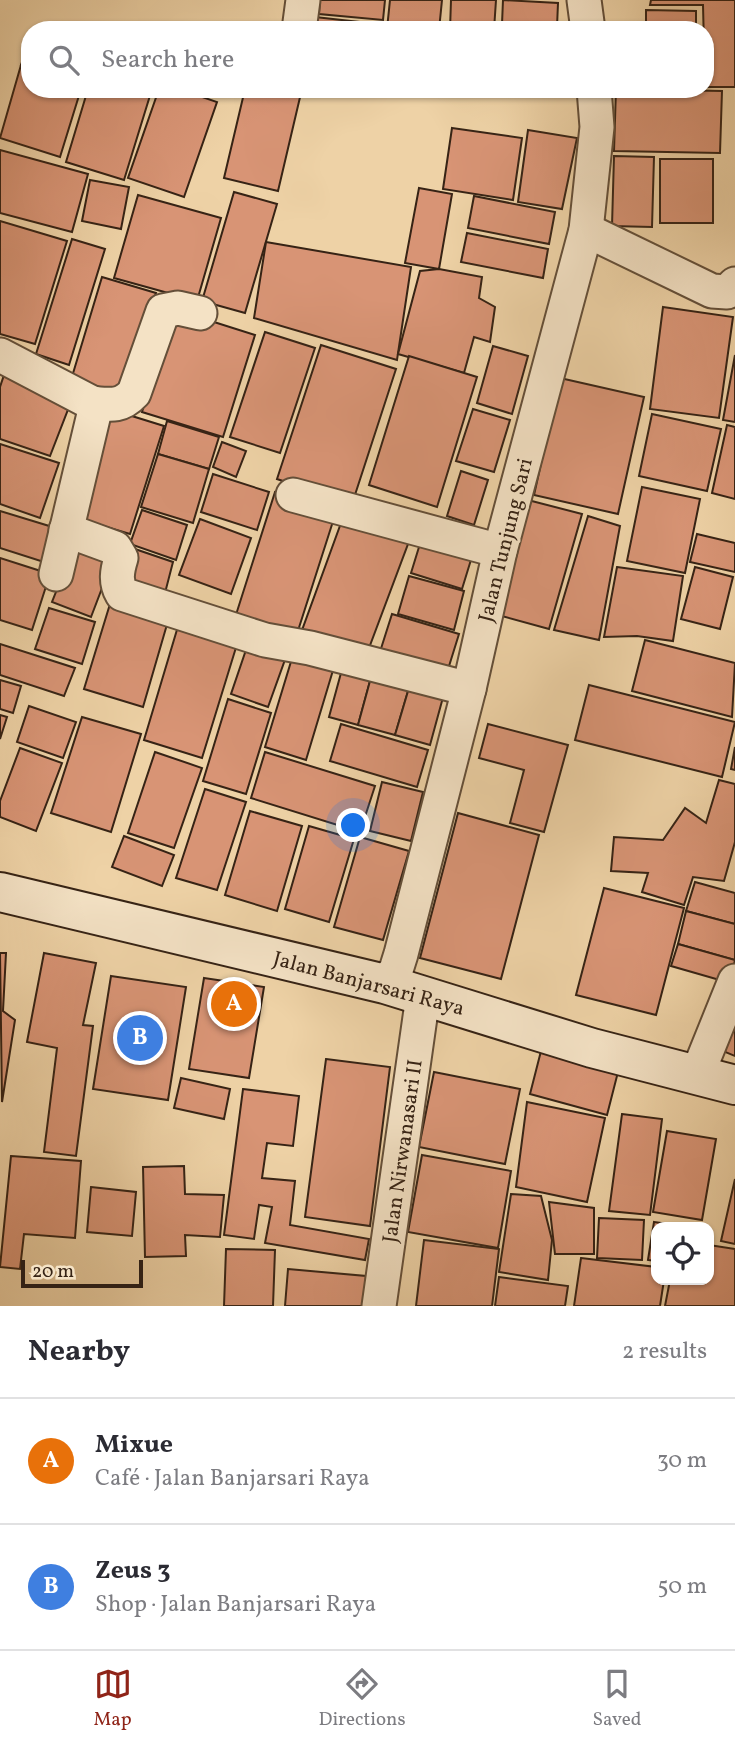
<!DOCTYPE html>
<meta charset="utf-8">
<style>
:root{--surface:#fff;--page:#f7f7f7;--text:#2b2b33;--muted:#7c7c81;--line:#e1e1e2;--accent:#8f2418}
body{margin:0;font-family:Vollkorn,serif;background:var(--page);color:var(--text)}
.controls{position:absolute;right:21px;bottom:21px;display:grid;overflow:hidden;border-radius:14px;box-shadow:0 2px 5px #0004}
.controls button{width:63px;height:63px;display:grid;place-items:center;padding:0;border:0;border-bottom:2px solid var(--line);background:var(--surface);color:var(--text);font:35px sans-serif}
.scale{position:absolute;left:21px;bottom:18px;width:122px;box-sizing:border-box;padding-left:7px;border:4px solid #362315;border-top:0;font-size:19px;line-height:24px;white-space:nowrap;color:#362315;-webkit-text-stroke:5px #f4e2c5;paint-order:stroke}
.you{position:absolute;left:354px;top:826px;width:24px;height:24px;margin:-18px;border:5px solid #fff;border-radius:50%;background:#1a73e8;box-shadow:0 0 0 10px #1a73e833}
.badge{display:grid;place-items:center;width:46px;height:46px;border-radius:50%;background:var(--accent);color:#fff;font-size:23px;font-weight:700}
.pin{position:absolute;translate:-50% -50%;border:4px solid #fff;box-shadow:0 2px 7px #0006}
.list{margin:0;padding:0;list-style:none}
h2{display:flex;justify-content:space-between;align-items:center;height:91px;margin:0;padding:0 28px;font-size:30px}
h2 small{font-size:23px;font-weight:400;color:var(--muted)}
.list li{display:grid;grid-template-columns:46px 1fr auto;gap:21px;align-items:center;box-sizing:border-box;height:126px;padding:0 28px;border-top:2px solid var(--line)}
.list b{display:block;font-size:26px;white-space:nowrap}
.list p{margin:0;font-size:23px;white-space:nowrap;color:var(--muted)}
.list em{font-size:23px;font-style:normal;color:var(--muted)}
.icon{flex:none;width:38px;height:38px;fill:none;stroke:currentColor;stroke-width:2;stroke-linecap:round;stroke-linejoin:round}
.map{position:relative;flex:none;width:735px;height:1306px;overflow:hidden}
.search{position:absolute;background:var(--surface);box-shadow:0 2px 5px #0004;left:21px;right:21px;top:21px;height:77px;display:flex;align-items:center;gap:18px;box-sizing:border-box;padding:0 24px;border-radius:28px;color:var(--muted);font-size:26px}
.sheet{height:343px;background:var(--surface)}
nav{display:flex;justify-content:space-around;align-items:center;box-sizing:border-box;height:98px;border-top:2px solid var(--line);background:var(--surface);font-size:19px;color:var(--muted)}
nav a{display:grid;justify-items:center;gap:4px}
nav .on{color:var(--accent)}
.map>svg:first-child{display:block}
</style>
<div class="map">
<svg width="735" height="1306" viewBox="0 0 735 1306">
<rect width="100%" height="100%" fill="#eed2a6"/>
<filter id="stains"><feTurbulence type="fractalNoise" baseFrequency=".00286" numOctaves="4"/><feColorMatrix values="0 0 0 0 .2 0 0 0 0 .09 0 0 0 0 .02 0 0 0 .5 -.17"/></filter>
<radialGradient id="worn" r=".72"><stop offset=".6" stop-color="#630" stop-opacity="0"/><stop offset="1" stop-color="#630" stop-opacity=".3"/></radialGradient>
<g fill="#d89475" stroke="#362315" stroke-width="2">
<path d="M320 0H385L383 20 319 14Z"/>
<path d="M390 0H442L439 30 387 29Z"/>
<path d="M451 0H496L494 30H450Z"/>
<path d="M503 0 558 3 557 27 502 24Z"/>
<path d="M651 0H735V87H705L703 5H650Z"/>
<path d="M646 10 696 11V30H646Z"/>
<path d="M315 17 386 25V30H314Z"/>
<path d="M30 38V68L21 65Z"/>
<path d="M21 65 30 68V89H81L60 157 0 138Z"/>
<path d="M88 89H152L124 180 66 162Z"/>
<path d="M159 89H179L217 102 184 197 128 178Z"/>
<path d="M245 89H283L301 93 278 191 224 178Z"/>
<path d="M616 89 722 91 720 153 614 151Z"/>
<path d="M452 128 522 138 513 200 443 189Z"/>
<path d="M528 130 577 138 562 209 518 202Z"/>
<path d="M0 150 88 174 72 232 0 213Z"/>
<path d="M614 156 654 157 652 227 612 226Z"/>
<rect x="660" y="159" width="53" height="64"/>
<path d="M90 180 129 187 121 229 82 221Z"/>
<path d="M419 188 452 194 439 269 405 263Z"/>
<path d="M234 192 277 204 245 313 202 301Z"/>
<path d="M138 195 221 218 197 301 114 278Z"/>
<path d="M474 196 555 212 549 244 468 228Z"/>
<path d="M0 221 67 241 35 344 0 334Z"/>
<path d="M467 233 548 249 543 278 461 262Z"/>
<path d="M72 239 105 249 69 365 36 354Z"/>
<path d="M266 242 411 267 397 360 254 318Z"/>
<path d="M439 269 482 277 479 298 495 307 490 342 474 337 464 373 398 354 420 271Z"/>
<path d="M102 277 156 293 125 396 71 380Z"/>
<path d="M663 307 733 317 719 418 650 409Z"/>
<path d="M173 309 255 335 223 437 142 412Z"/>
<path d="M265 332 315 348 280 453 230 437Z"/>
<path d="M321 345 396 369 352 504 277 479Z"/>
<path d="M493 346 528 356 512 414 477 403Z"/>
<path d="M735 355V422L723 420Z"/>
<path d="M409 356 477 377 437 507 369 485Z"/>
<path d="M6 369 74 394 50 456 0 439V387Z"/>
<path d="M560 378 644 397 618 514 534 495Z"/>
<path d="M106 408 164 426 130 534 73 517Z"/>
<path d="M473 409 510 420 494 472 456 461Z"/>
<path d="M652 414 721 429 707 491 639 476Z"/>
<path d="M167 421 219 437 209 469 158 454Z"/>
<path d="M727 425 735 427V499L712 493Z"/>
<path d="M222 442 246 451 236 477 213 467Z"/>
<path d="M0 444 59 463 40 518 0 504Z"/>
<path d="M158 454 209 469 193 523 141 507Z"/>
<path d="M461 471 488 480 474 525 447 516Z"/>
<path d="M213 474 269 492 257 530 201 512Z"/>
<path d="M642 487 700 499 685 573 627 561Z"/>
<path d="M275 492 336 512 295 640 234 621Z"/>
<path d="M524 499 582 514 549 629 491 613Z"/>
<path d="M142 510 187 525 176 560 130 544Z"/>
<path d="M0 511 59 529 47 563 0 548Z"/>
<path d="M345 512 411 536 366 656 301 633Z"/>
<path d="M588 516 620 526 599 640 554 630Z"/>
<path d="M200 519 251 538 231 594 179 575Z"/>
<path d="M423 534 474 550 462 589 411 573Z"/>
<path d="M697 534 735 543V572L690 562Z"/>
<path d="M77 539 115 554 91 617 52 602Z"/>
<path d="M132 548 173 562 165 593 124 579Z"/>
<path d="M0 558 50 574 32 630 0 620Z"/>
<path d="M617 567 683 576 673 641 637 636 604 637Z"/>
<path d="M695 567 733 577 720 629 681 619Z"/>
<path d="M409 576 464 591 454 630 398 614Z"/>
<path d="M110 604 168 621 143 707 84 689Z"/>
<path d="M49 608 95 622 82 664 35 649Z"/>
<path d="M392 614 459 634 445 679 378 658Z"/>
<path d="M179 623 238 641 202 758 144 740Z"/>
<path d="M645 640 735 663 732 717 632 691Z"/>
<path d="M249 641 287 654 268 707 231 694Z"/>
<path d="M0 644 75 668 64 696 0 675Z"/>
<path d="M293 655 334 667 306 760 265 747Z"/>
<path d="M344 662 373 670 358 725 329 717Z"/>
<path d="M373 670 411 681 395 735 358 725Z"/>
<path d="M0 680 21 686 13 713 0 709Z"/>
<path d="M411 681 445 690 430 745 395 735Z"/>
<path d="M589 685 735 722 722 777 575 740Z"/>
<path d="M228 699 271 713 246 794 203 781Z"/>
<path d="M29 706 76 722 63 758 17 742Z"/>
<path d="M0 715 7 717 0 739Z"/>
<path d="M82 717 141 734 111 832 51 813Z"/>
<path d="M341 724 428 750 417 787 330 761Z"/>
<path d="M488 724 568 745 544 832 510 823 524 770 479 758Z"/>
<path d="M735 747V770L731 769Z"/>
<path d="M20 748 62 763 36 831 0 817V801Z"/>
<path d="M155 752 202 768 174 848 128 833Z"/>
<path d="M265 752 375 786 360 832 251 798Z"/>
<path d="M719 780 735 784V842L724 881 693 877 684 905 642 892 648 873 611 871 614 837 663 840 685 808 706 823Z"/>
<path d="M382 782 423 792 411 841 370 831Z"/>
<path d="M205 789 246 802 217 890 176 878Z"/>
<path d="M250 811 302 826 277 911 225 895Z"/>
<path d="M458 813 539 835 501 979 420 958Z"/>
<path d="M309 826 354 839 329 922 285 909Z"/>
<path d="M124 836 174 855 162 886 112 867Z"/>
<path d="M360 837 409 851 383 940 334 927Z"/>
<path d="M695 882 735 893V924L686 911Z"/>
<path d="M604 888 684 908 656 1015 576 995Z"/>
<path d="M686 911 735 924V960L678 944Z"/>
<path d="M678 944 735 960 730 983 671 966Z"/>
<path d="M0 953H6L3 1011 15 1020 2 1102Z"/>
<path d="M44 953 96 963 83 1025 93 1026 76 1156 44 1152 57 1048 27 1042Z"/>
<path d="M111 976 186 987 168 1100 93 1089Z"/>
<path d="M204 978 264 987 249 1078 189 1069Z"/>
<path d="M735 1007V1056L718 1049Z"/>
<path d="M541 1051 618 1072 607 1115 530 1094Z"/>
<path d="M326 1059 390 1067 370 1226 305 1217Z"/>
<path d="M434 1072 520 1089 505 1164 419 1147Z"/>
<path d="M181 1078 230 1089 224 1119 174 1108Z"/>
<path d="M243 1089 299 1096 293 1146 267 1143 262 1178 295 1181 290 1225 369 1239 365 1260 265 1243 272 1207 259 1205 254 1239 224 1235Z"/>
<path d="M527 1102 605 1118 587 1202 516 1187Z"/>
<path d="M622 1114 662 1119 650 1215 609 1211Z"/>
<path d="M667 1131 716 1139 702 1220 653 1212Z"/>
<path d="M422 1155 511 1171 498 1248 408 1232Z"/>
<path d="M11 1156 81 1161 75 1238 24 1234 20 1269 0 1267Z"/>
<path d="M184 1166 185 1194 224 1195 220 1237 185 1235 186 1256 145 1257 143 1167Z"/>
<path d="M735 1179V1244L721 1241Z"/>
<path d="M91 1187 136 1192 132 1236 87 1232Z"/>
<path d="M511 1194 541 1196 552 1240 548 1280 499 1272Z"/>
<path d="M549 1202 594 1208V1254H555Z"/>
<path d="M599 1218 644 1220 642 1260 597 1258Z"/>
<path d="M654 1222 690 1227H656V1261L648 1260Z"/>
<path d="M424 1240 499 1249 492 1306H416Z"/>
<path d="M709 1245 735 1249V1306H665L670 1280H709Z"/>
<path d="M226 1249 275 1250 273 1306H224Z"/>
<path d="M581 1258 656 1267V1280H664L660 1306H574Z"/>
<path d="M288 1269 366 1276 364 1306H285Z"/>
<path d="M499 1277 568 1286 565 1306H495Z"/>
</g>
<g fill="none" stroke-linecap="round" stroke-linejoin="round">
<defs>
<g id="street">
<path d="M584 0 588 30"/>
<path d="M299 30 303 0"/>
<path d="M586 230 712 291 727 292 735 284"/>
<path d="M0 355 92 403 94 414 56 574"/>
<path d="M92 403C111 405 121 407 134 393L163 311 178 308 200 313"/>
<path d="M293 495 500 551"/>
<path d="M66 530 115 548 121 558C117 571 115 582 122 594L265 640 310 648 469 689"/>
<path d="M385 984 396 970 401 954 469 689 500 551 586 230 597 127 594 89"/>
<path d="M697 1075 735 981"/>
<path d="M379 1306 423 996"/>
</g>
<path id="secondary" d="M0 892 385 984 592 1048 735 1085"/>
</defs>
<use href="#street" stroke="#644f39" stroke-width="37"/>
<use href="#secondary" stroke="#362315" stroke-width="42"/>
<use href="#street" stroke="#f4e2c5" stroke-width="33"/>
<use href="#secondary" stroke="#f4e2c5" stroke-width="38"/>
</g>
<g text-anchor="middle" stroke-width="6" stroke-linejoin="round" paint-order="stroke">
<g font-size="21" fill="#362315" stroke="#f4e2c5">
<text transform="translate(505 540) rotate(-76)" y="7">Jalan Tunjung Sari</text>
<text transform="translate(369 983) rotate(15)" y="7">Jalan Banjarsari Raya</text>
<text transform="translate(402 1151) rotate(-82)" y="7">Jalan Nirwanasari II</text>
</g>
</g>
<rect width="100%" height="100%" filter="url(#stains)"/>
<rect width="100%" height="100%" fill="url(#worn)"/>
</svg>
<div class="controls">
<button><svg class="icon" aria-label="locate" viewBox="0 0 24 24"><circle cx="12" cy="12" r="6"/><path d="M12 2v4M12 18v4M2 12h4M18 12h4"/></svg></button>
</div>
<div class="scale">20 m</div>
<div class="you"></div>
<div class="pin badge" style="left:234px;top:1004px;background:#e8710a">A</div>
<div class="pin badge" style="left:140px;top:1038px;background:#3f7fe0">B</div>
<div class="search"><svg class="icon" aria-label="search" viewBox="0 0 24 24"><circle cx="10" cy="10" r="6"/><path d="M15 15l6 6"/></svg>Search here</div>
</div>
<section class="sheet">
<h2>Nearby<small>2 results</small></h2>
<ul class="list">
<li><span class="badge" style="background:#e8710a">A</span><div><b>Mixue</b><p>Café · Jalan Banjarsari Raya</p></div><em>30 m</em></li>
<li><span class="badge" style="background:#3f7fe0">B</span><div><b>Zeus 3</b><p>Shop · Jalan Banjarsari Raya</p></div><em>50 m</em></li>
</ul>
</section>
<nav>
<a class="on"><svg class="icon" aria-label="map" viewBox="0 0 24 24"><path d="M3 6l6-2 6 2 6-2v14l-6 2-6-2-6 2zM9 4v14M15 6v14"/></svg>Map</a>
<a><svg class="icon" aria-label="directions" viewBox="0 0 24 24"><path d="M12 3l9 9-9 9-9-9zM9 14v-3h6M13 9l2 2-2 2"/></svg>Directions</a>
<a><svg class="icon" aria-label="saved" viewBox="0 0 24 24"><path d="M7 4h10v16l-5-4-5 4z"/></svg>Saved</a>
</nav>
